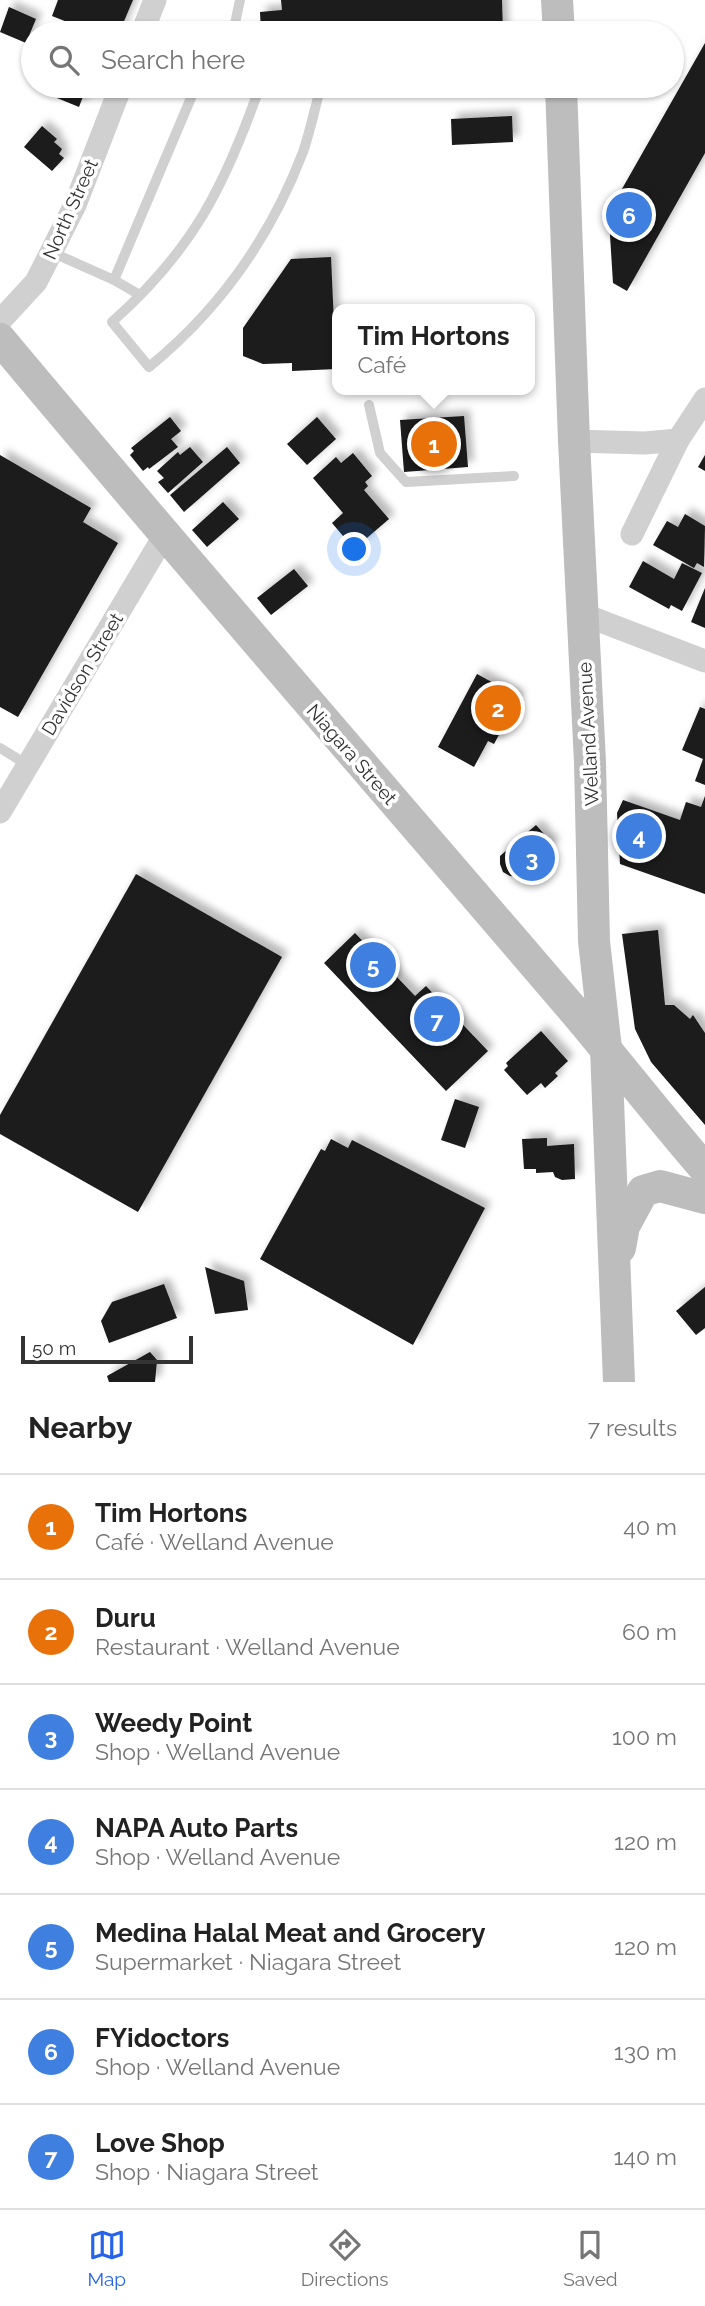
<!DOCTYPE html>
<meta charset="utf-8">
<style>
:root{--surface:#fff;--page:#f2f2f2;--text:#222;--muted:#767676;--line:#e0e0e0;--accent:#2563eb}
body{margin:0;font-family:Raleway,sans-serif;background:var(--page);color:var(--text)}
.scale{position:absolute;left:21px;bottom:18px;width:172px;box-sizing:border-box;padding-left:7px;border:4px solid #333;border-top:0;font-size:19px;line-height:24px;white-space:nowrap;color:#333;-webkit-text-stroke:5px #fff;paint-order:stroke}
.you{position:absolute;left:355px;top:550px;width:24px;height:24px;margin:-18px;border:5px solid #fff;border-radius:50%;background:#1a73e8;box-shadow:0 0 0 10px #1a73e833}
.badge{display:grid;place-items:center;width:46px;height:46px;border-radius:50%;background:var(--accent);color:#fff;font-size:23px;font-weight:700}
.pin{position:absolute;translate:-50% -50%;border:4px solid #fff;box-shadow:0 2px 7px #0006}
.popup{position:absolute;left:332px;top:304px;width:203px;height:91px;box-sizing:border-box;display:grid;place-content:center;border-radius:14px;background:var(--surface);filter:drop-shadow(0 2px 5px #0005);font-size:23px;white-space:nowrap;color:var(--muted)}
.popup b{font-size:26px;color:var(--text)}
.popup::after{content:'';position:absolute;left:50%;top:100%;margin-left:-14px;border:14px solid transparent;border-top-color:var(--surface)}
.list{margin:0;padding:0;list-style:none}
h2{display:flex;justify-content:space-between;align-items:center;height:91px;margin:0;padding:0 28px;font-size:30px}
h2 small{font-size:23px;font-weight:400;color:var(--muted)}
.list li{display:grid;grid-template-columns:46px 1fr auto;gap:21px;align-items:center;box-sizing:border-box;height:105px;padding:0 28px;border-top:2px solid var(--line)}
.list b{display:block;font-size:26px;white-space:nowrap}
.list p{margin:0;font-size:23px;white-space:nowrap;color:var(--muted)}
.list em{font-size:23px;font-style:normal;color:var(--muted)}
.icon{flex:none;width:38px;height:38px;fill:none;stroke:currentColor;stroke-width:2;stroke-linecap:round;stroke-linejoin:round}
.map{position:relative;flex:none;width:705px;height:1382px;overflow:hidden}
.search{position:absolute;background:var(--surface);box-shadow:0 2px 5px #0004;left:21px;right:21px;top:21px;height:77px;display:flex;align-items:center;gap:18px;box-sizing:border-box;padding:0 24px;border-radius:38px;color:var(--muted);font-size:26px}
.sheet{height:826px;background:var(--surface)}
nav{display:flex;justify-content:space-around;align-items:center;box-sizing:border-box;height:98px;border-top:2px solid var(--line);background:var(--surface);font-size:19px;color:var(--muted)}
nav a{display:grid;justify-items:center;gap:4px}
nav .on{color:var(--accent)}
.map>svg:first-child{display:block}
</style>
<div class="map">
<svg width="705" height="1382" viewBox="0 0 705 1382">
<defs>
<filter id="shadow"><feDropShadow dx="6" dy="-6" stdDeviation="3.5" flood-color="#0004"/></filter>
</defs>
<rect width="100%" height="100%" fill="#fff"/>
<g fill="#1a1a1a" filter="url(#shadow)">
<path d="M58 0H133L119 33H95L52 16Z"/>
<path d="M281 0H502L503 33H261L260 12 282 10Z"/>
<path d="M9 7 36 19 26 43 0 32Z"/>
<path d="M705 43V153L627 291 613 283 609 219 606 217Z"/>
<path d="M62 86H87L79 107 57 98Z"/>
<path d="M512 116 513 142 452 145 451 119Z"/>
<path d="M42 126 57 139 54 142 62 149 59 154 64 158 52 171 24 147Z"/>
<path d="M331 257 336 369 292 371V363L263 364 243 356V328L291 259Z"/>
<path d="M464 416 468 467 404 472 400 420Z"/>
<path d="M170 417 181 431 171 439 178 447 149 469 148 467 143 471 130 455 134 451 131 448Z"/>
<path d="M317 417 336 439 307 465 287 444Z"/>
<path d="M190 447 203 462 168 493 158 482 164 478 157 471 178 452 180 455Z"/>
<path d="M227 447 240 463 184 512 170 495Z"/>
<path d="M353 453 372 476 365 482 368 486 364 490 389 519 354 549 332 523 343 513 313 478 336 457 341 463Z"/>
<path d="M0 455 91 508 83 522 118 543 18 717 0 707Z"/>
<path d="M705 455V471L698 467Z"/>
<path d="M223 502 239 519 207 547 192 530Z"/>
<path d="M685 514 705 526 704 567 697 563 694 568 653 545 667 521 678 527Z"/>
<path d="M643 561 674 579 682 563 702 573 682 611 671 605 669 609 629 587Z"/>
<path d="M294 569 308 586 271 615 257 598Z"/>
<path d="M705 588V628L691 622Z"/>
<path d="M477 674 519 697 494 744 488 741 474 767 438 747Z"/>
<path d="M700 707 705 709V785L695 781 703 759 682 750Z"/>
<path d="M705 796V894L620 864 617 813 623 800 680 820 686 802 701 807Z"/>
<path d="M536 825 554 845 518 877 510 876 503 872 500 864V856Z"/>
<path d="M136 874 282 957 138 1212 0 1134V1115Z"/>
<path d="M658 930 665 1005H674L690 1019 693 1015 705 1033V1125L651 1062 635 1029 622 934Z"/>
<path d="M355 933 415 996 426 986 488 1051 446 1091 324 963Z"/>
<path d="M541 1031 568 1061 555 1073 558 1076 545 1088 541 1083 527 1095 504 1070 508 1066 506 1063Z"/>
<path d="M455 1099 479 1107 465 1148 441 1140Z"/>
<path d="M547 1138V1146L574 1144 575 1179 562 1180 555 1177 553 1172 536 1173V1169H524L522 1139Z"/>
<path d="M331 1139 348 1148 352 1140 485 1208 413 1345 260 1259 321 1149 325 1151Z"/>
<path d="M205 1267 244 1281 248 1310 215 1314Z"/>
<path d="M164 1284 177 1318 109 1343 101 1321 112 1302Z"/>
<path d="M705 1287V1328L696 1335 676 1311Z"/>
<path d="M150 1352 157 1360 155 1382H109L107 1376Z"/>
</g>
<g fill="none" stroke-linecap="round" stroke-linejoin="round">
<g stroke="#d0d0d0" stroke-width="10">
<path d="M233 33 240 0"/>
<path d="M260 86C225 186 193 250 112 322L149 367C219 310 271 236 303 152 310 132 314 111 320 90"/>
<path d="M289 86 320 90 418 86"/>
<path d="M51 252 114 280 196 86"/>
<path d="M114 280 140 295"/>
<path d="M369 405 380 453 406 482 514 476"/>
<path d="M0 748 28 765"/>
</g>
<g stroke="#d0d0d0" stroke-width="23">
<path d="M142 33 155 0"/>
<path d="M0 321 36 282 75 205 121 86"/>
<path d="M574 441 645 443 678 440"/>
<path d="M632 534 678 440 705 399"/>
<path d="M582 614 705 661"/>
<path d="M0 812 164 536"/>
</g>
<g stroke="#bdbdbd" stroke-width="32">
<path d="M557 0 559 33"/>
<path d="M561 86 574 441 590 762 594 941 606 1049 619 1382"/>
<path d="M0 339C187 563 379 783 569 1005 615 1059 658 1115 705 1169"/>
<path d="M620 1248 624 1226 643 1191 660 1186 705 1198"/>
</g>
</g>
<g text-anchor="middle" stroke-width="7" stroke-linejoin="round" paint-order="stroke">
<g font-size="19" fill="#333" stroke="#fff">
<text transform="translate(70 209) rotate(-66)" y="7">North Street</text>
<text transform="translate(82 674) rotate(-59)" y="7">Davidson Street</text>
<text transform="translate(588 734) rotate(-93)" y="7">Welland Avenue</text>
<text transform="translate(352 754) rotate(49)" y="7">Niagara Street</text>
</g>
</g>
</svg>
<div class="scale">50 m</div>
<div class="you"></div>
<div class="pin badge" style="left:434px;top:444px;background:#e8710a">1</div>
<div class="popup"><b>Tim Hortons</b>Café</div>
<div class="pin badge" style="left:498px;top:708px;background:#e8710a">2</div>
<div class="pin badge" style="left:532px;top:858px;background:#3f7fe0">3</div>
<div class="pin badge" style="left:639px;top:836px;background:#3f7fe0">4</div>
<div class="pin badge" style="left:373px;top:965px;background:#3f7fe0">5</div>
<div class="pin badge" style="left:629px;top:215px;background:#3f7fe0">6</div>
<div class="pin badge" style="left:437px;top:1019px;background:#3f7fe0">7</div>
<div class="search"><svg class="icon" aria-label="search" viewBox="0 0 24 24"><circle cx="10" cy="10" r="6"/><path d="M15 15l6 6"/></svg>Search here</div>
</div>
<section class="sheet">
<h2>Nearby<small>7 results</small></h2>
<ul class="list">
<li><span class="badge" style="background:#e8710a">1</span><div><b>Tim Hortons</b><p>Café · Welland Avenue</p></div><em>40 m</em></li>
<li><span class="badge" style="background:#e8710a">2</span><div><b>Duru</b><p>Restaurant · Welland Avenue</p></div><em>60 m</em></li>
<li><span class="badge" style="background:#3f7fe0">3</span><div><b>Weedy Point</b><p>Shop · Welland Avenue</p></div><em>100 m</em></li>
<li><span class="badge" style="background:#3f7fe0">4</span><div><b>NAPA Auto Parts</b><p>Shop · Welland Avenue</p></div><em>120 m</em></li>
<li><span class="badge" style="background:#3f7fe0">5</span><div><b>Medina Halal Meat and Grocery</b><p>Supermarket · Niagara Street</p></div><em>120 m</em></li>
<li><span class="badge" style="background:#3f7fe0">6</span><div><b>FYidoctors</b><p>Shop · Welland Avenue</p></div><em>130 m</em></li>
<li><span class="badge" style="background:#3f7fe0">7</span><div><b>Love Shop</b><p>Shop · Niagara Street</p></div><em>140 m</em></li>
</ul>
</section>
<nav>
<a class="on"><svg class="icon" aria-label="map" viewBox="0 0 24 24"><path d="M3 6l6-2 6 2 6-2v14l-6 2-6-2-6 2zM9 4v14M15 6v14"/></svg>Map</a>
<a><svg class="icon" aria-label="directions" viewBox="0 0 24 24"><path d="M12 3l9 9-9 9-9-9zM9 14v-3h6M13 9l2 2-2 2"/></svg>Directions</a>
<a><svg class="icon" aria-label="saved" viewBox="0 0 24 24"><path d="M7 4h10v16l-5-4-5 4z"/></svg>Saved</a>
</nav>
